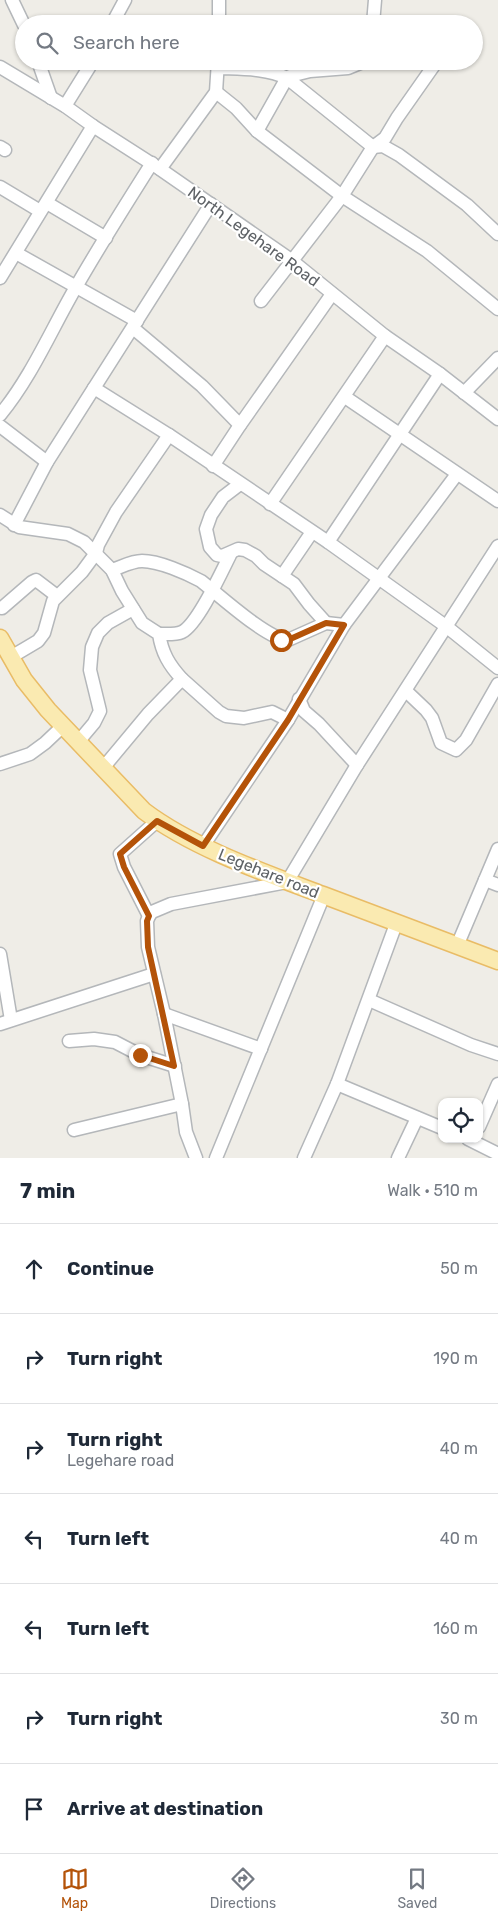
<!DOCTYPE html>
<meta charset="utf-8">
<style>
:root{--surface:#fff;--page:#f6f6f7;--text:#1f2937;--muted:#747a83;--line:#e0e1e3;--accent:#b45309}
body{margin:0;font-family:Rubik,sans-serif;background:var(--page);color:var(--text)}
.controls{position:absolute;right:15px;bottom:15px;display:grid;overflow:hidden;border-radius:10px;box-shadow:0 1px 4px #0004}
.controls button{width:45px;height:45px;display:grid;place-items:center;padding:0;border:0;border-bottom:1px solid var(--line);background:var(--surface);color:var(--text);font:25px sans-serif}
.stop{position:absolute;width:15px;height:15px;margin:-11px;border:4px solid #b45309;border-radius:50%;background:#fff}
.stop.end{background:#b45309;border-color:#fff;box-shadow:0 1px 5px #0008}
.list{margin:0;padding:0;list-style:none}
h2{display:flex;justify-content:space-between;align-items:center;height:65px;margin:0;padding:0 20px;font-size:21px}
h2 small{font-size:16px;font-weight:400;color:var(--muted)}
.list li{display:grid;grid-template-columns:32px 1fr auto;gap:15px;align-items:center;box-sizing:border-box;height:90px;padding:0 20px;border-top:1px solid var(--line)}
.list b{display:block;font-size:19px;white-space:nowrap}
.list p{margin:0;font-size:16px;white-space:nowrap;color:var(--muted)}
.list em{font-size:16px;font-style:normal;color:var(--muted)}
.icon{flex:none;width:28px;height:28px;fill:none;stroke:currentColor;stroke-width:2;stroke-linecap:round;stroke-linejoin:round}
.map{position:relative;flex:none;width:498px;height:1158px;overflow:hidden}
.search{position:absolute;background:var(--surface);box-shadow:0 1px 4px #0004;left:15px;right:15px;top:15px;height:55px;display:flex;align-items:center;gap:12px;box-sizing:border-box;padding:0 18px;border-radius:28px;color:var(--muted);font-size:19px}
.sheet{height:695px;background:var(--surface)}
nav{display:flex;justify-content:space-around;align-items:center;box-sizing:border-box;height:70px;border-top:1px solid var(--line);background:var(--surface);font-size:14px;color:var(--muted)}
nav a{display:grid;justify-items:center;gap:2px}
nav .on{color:var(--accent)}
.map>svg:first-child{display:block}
</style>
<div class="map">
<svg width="498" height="1158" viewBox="0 0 498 1158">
<rect width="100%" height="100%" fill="#efede7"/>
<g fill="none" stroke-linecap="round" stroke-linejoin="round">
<defs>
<g id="minor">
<path d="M12 0 24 25"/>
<path d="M112 24 125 0"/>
<path d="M219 24V0"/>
<path d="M373 24 375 0"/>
<path d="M38 61 51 98"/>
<path d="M0 67 65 106 93 126 160 169 291 260 385 336 440 374 498 419"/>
<path d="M218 68C242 69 266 68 287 78L373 147 383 146 399 155 467 205 498 234"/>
<path d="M216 92 236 108 257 131 342 196 427 251 498 309"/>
<path d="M65 106 93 61"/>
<path d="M257 131 284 83 290 76 310 71 348 68 365 61"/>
<path d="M0 147 5 150"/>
<path d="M160 169 216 92 218 61"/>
<path d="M0 187 40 211"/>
<path d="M47 203 106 238"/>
<path d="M16 253 137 321"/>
<path d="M0 278 93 126"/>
<path d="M261 301 342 196 373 147 385 138 397 118 437 61"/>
<path d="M133 328 202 386 240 425"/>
<path d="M94 388 169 435 328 542 447 627 498 668"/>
<path d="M464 393 498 358"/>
<path d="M345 397 498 501"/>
<path d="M0 415C32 376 51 330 76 287 100 245 126 204 152 163"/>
<path d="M0 426 47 462"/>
<path d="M213 466 240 425 332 294"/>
<path d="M240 484 223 497 211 515 206 529 210 547 217 555 222 556 238 549 245 550 256 556 264 564 294 584 309 604 326 623"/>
<path d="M270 504 385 336"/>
<path d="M0 515 19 527 68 534 84 542 112 570 122 591 142 623 159 634C162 653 169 665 182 679"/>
<path d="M14 525 47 462 211 204"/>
<path d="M328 542 440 374"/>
<path d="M112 570C121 567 132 561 142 561 159 561 186 573 201 581 219 595 268 640 288 640L326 623 344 625"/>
<path d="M282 576 312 532"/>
<path d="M2 608 32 582 36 580 57 596"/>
<path d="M159 634C166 634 175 635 182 632 198 624 222 571 231 553"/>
<path d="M11 657 38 641 44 633 53 601 82 572 96 553 98 545 116 512 169 435"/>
<path d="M406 691 426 710 432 718 441 743 456 750 466 740 498 684"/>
<path d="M299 699 304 711 319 724 357 765"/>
<path d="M78 742 94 723 100 711 90 670 92 647 98 633 108 623 133 609"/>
<path d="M0 764 30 754 45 743 63 726"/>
<path d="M103 768 148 714 182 679 219 712 226 716 244 718 272 712 288 720"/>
<path d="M203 846 288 720 344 625 457 474"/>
<path d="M485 880 498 885"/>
<path d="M149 916 124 867 120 854 157 821"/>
<path d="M457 946 498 849"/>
<path d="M0 954 11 1020"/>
<path d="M369 1000 471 1045 498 1054"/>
<path d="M164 1014 261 1049"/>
<path d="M0 1024 154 974"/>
<path d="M69 1041 94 1039 115 1042 140 1055 175 1066"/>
<path d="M337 1084 442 1128"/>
<path d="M479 1127 498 1084"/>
<path d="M74 1130 182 1104"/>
<path d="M468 1139 498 1154"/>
<path d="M196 1158 186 1132 182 1104 164 1014 148 947 147 921 149 916 152 912 171 904 287 882 357 765 498 546"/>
<path d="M216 1158 324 895"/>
<path d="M304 1158 337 1084 396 924"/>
<path d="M398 1158 417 1118"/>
</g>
<path id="major" d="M0 638 24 680 48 710 144 811C193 848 265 873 323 895 381 917 440 939 498 961"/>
</defs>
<use href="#minor" stroke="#b4b7ba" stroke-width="15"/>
<use href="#major" stroke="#e9bc66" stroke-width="19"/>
<use href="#minor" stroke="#fff" stroke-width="12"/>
<use href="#major" stroke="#faeab1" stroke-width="16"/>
</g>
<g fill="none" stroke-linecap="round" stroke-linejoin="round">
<path stroke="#b45309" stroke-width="6" d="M140 1055 174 1066 148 947 147 921 149 916 124 867 120 854 157 821 203 846 288 720 344 625 326 623 288 640H281"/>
</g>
<g text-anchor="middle" stroke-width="4.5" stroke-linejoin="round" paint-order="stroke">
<g font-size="16" fill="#5e6266" stroke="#fff">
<text transform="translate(254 236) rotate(36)" y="6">North Legehare Road</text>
<text transform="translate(269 873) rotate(22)" y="6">Legehare road</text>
</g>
</g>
</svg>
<div class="controls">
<button><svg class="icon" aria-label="locate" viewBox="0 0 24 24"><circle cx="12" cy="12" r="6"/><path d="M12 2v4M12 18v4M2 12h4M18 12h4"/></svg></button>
</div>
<div class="stop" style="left:281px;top:640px"></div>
<div class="stop end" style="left:140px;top:1055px"></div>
<div class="search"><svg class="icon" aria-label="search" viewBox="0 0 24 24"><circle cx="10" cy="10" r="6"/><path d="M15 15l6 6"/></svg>Search here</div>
</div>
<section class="sheet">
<h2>7 min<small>Walk · 510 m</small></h2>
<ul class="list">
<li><svg class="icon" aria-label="ahead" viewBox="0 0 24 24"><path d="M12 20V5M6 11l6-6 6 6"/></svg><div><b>Continue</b></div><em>50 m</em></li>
<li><svg class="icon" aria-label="right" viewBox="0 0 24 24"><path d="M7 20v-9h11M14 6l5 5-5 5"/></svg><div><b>Turn right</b></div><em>190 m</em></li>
<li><svg class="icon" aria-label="right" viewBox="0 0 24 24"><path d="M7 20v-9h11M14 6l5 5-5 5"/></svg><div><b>Turn right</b><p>Legehare road</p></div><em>40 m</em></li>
<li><svg class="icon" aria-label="left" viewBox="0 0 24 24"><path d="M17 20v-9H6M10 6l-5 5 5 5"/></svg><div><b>Turn left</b></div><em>40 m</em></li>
<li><svg class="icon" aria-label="left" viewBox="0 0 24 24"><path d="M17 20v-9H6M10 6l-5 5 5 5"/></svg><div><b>Turn left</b></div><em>160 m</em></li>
<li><svg class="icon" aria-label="right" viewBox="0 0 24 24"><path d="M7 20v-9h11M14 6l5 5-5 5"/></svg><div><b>Turn right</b></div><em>30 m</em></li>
<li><svg class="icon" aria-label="arrive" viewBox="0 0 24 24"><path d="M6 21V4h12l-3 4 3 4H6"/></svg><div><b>Arrive at destination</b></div></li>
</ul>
</section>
<nav>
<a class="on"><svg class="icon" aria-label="map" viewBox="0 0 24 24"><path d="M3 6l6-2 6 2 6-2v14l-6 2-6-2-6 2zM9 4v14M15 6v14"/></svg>Map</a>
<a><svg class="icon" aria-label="directions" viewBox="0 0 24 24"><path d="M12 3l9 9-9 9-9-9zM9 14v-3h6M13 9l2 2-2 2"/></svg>Directions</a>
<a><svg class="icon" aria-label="saved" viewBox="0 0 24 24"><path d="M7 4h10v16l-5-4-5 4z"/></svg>Saved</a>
</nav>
